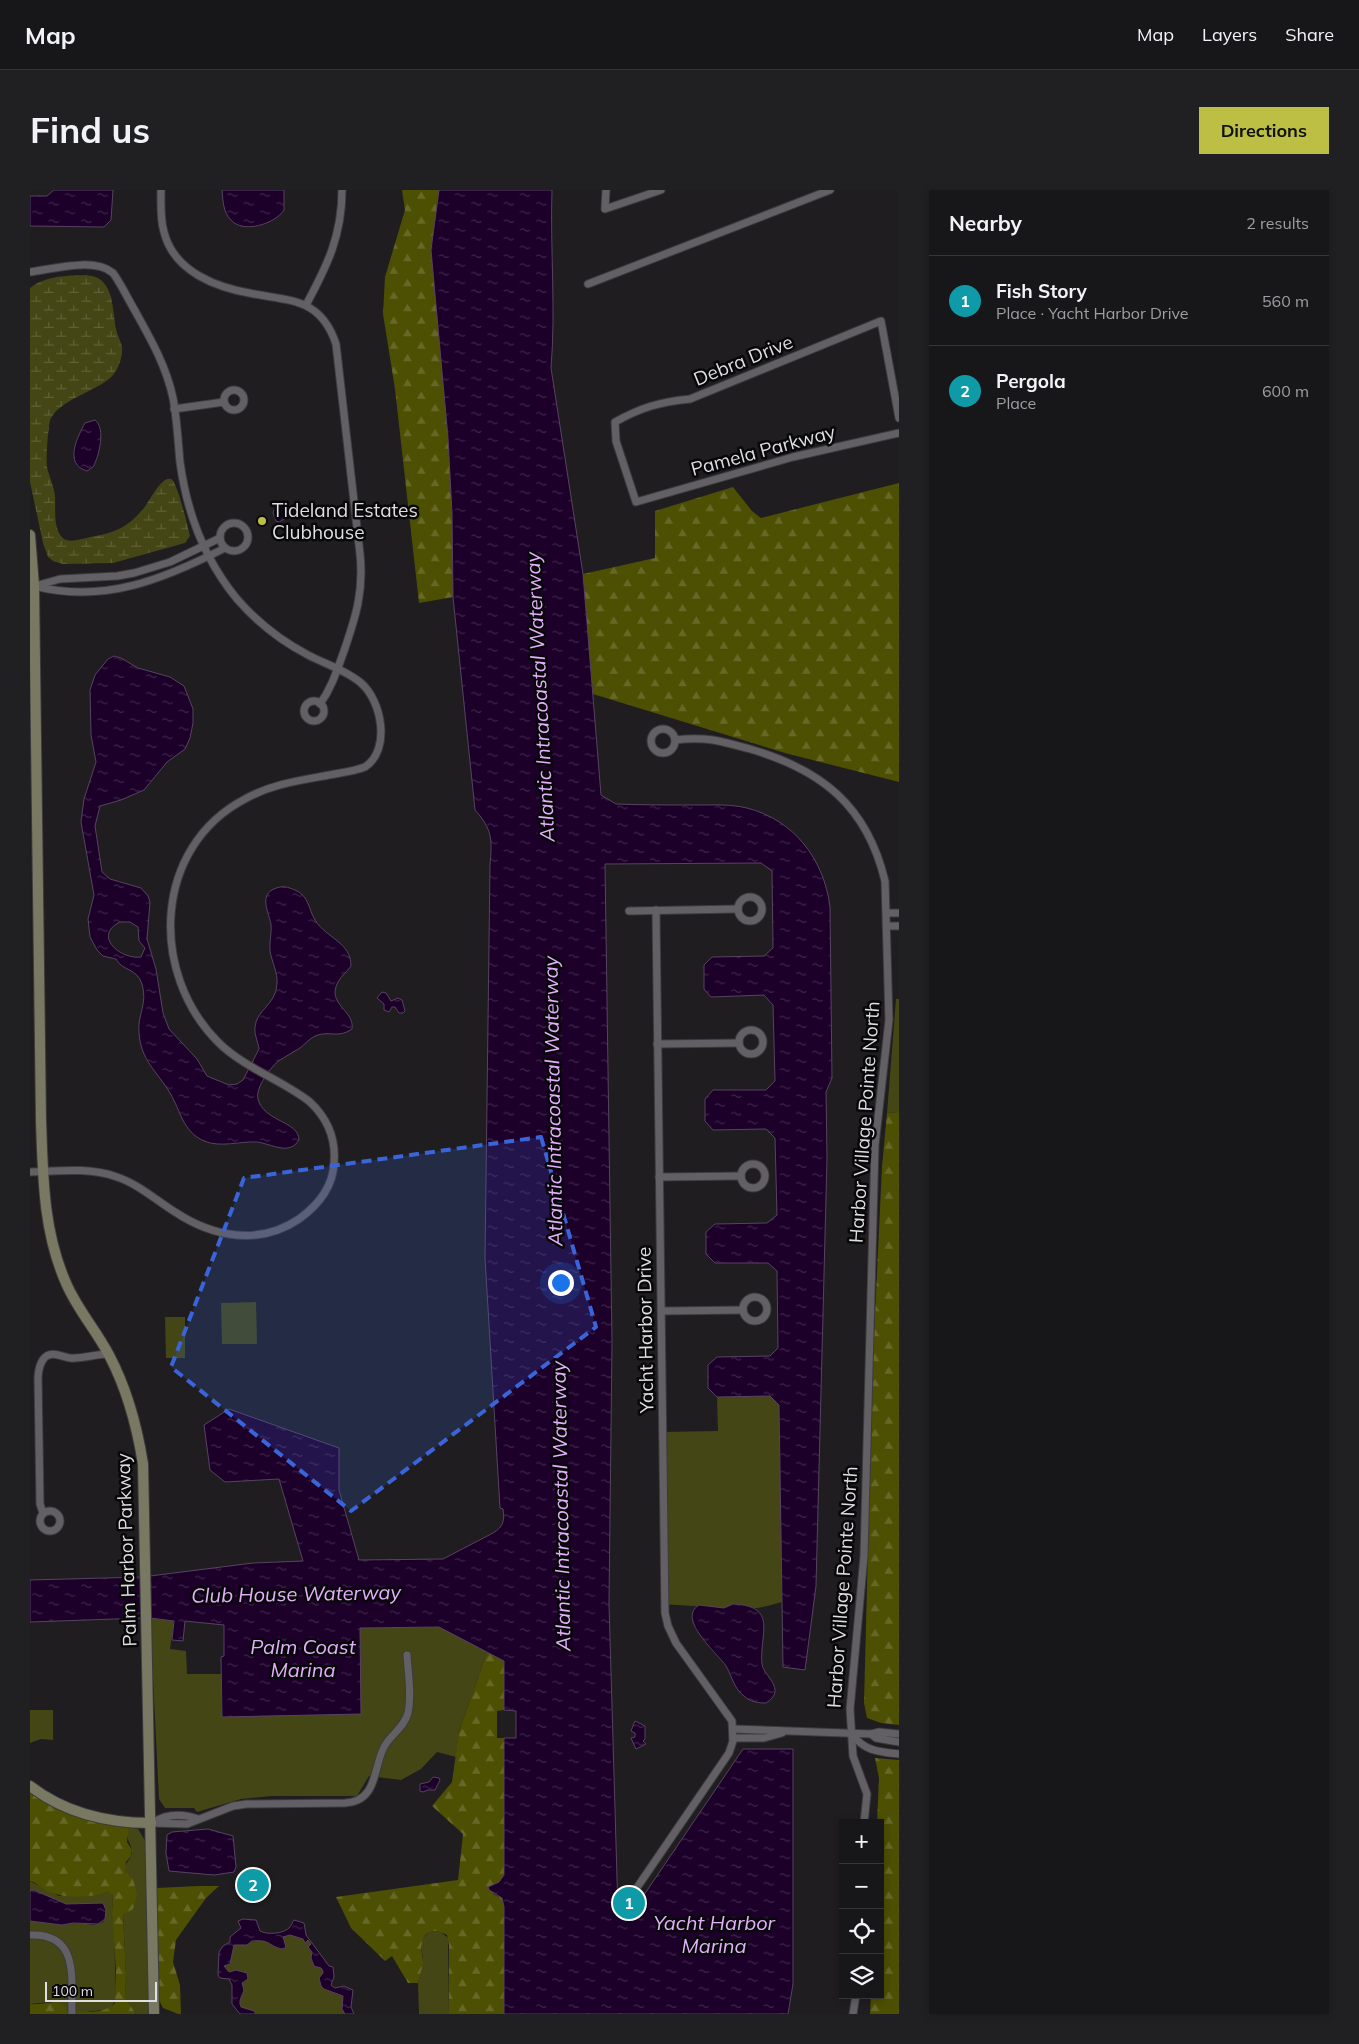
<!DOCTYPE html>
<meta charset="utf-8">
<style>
:root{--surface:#171618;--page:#201f21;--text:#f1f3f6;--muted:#9e9fa2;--line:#363537;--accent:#bcbf44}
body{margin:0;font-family:Mulish,sans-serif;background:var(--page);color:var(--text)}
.controls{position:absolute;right:15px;bottom:15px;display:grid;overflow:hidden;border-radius:0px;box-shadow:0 2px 8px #0003}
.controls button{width:45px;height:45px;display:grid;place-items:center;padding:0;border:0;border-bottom:1px solid var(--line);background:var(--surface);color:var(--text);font:25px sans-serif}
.scale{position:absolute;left:15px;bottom:12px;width:112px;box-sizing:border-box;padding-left:5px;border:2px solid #dfdee0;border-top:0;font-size:14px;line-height:18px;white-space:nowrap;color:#dfdee0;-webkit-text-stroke:4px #080709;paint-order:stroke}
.you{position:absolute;left:530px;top:1092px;width:18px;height:18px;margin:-12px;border:4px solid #fff;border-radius:50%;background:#1a73e8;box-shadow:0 0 0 8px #1a73e833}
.badge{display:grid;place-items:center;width:32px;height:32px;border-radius:50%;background:var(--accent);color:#fff;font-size:16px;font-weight:700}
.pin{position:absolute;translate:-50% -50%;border:2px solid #fff;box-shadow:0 1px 5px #0006}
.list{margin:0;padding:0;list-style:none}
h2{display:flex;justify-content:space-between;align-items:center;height:65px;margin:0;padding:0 20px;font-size:21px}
h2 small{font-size:16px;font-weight:400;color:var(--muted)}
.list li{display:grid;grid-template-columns:32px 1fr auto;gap:15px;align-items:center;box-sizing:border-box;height:90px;padding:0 20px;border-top:1px solid var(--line)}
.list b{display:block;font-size:19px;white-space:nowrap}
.list p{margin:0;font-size:16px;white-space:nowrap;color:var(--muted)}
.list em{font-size:16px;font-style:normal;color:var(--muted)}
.icon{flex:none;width:28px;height:28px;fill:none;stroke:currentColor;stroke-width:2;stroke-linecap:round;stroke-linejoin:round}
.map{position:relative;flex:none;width:869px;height:1824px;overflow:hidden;border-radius:0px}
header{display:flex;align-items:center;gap:30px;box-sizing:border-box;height:70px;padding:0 25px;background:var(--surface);border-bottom:1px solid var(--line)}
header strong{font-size:24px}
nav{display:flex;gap:28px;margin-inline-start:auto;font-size:18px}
.intro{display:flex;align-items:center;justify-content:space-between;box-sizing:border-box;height:120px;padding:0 30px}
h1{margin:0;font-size:35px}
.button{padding:12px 22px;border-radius:0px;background:var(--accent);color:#111;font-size:18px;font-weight:700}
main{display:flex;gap:30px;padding:0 30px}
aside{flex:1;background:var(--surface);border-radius:0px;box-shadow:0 2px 8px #0003}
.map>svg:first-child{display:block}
</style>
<header>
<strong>Map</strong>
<nav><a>Map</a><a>Layers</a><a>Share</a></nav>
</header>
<div class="intro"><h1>Find us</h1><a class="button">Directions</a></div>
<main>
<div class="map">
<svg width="869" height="1824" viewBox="0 0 869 1824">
<defs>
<pattern id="forest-firs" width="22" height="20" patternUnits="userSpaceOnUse" patternTransform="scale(1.25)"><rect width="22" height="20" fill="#4d4f02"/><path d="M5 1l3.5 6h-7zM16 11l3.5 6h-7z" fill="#666827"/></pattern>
<pattern id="wetland-marsh" width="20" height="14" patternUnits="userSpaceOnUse" patternTransform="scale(1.25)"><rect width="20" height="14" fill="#444615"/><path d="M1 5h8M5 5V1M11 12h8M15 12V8" fill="none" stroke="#5f6037"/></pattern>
<pattern id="water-ripples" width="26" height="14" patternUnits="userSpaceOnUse" patternTransform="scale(1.25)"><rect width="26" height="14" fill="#1d002a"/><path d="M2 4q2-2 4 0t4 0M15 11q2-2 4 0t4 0" fill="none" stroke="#3d2549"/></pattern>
</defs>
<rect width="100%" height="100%" fill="#1f1d20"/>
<g fill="#444615">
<path d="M866 809H869V922L857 923Z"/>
<path d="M226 1112 227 1154H192L191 1113Z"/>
<path d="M135 1127H155V1168H136Z"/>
<path d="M740 1206 749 1215 752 1412C744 1414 735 1417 727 1418 713 1418 711 1410 695 1418L632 1414 631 1242 688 1241 687 1207Z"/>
<path d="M120 1428 144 1431 140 1459 156 1461 157 1484H191L192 1526 329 1438 409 1437 457 1462 429 1542 426 1567 407 1562 391 1579 371 1590 339 1586 327 1606H242L211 1609 167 1622 164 1618H135L129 1609Z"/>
<path d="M0 1520H23V1550L11 1549 0 1553Z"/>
<path d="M99 1637 108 1639 116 1652 120 1824H106L95 1807 96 1784 93 1725 98 1721 100 1686 96 1684 94 1678C96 1672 102 1668 102 1662 101 1651 95 1652 99 1637Z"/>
<path d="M0 1691 29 1706 63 1705 77 1702 83 1705 82 1723 84 1741 86 1809 80 1819 49 1823 37 1820 21 1812 0 1814V1731L32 1735 49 1733 64 1735 73 1732 75 1729 23 1710 4 1700 0 1701Z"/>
<path d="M400 1741 411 1742 418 1748 419 1824H389L388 1793 393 1769 391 1755 392 1749Z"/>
<path d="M260 1745 273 1749 276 1753 278 1750 281 1754 279 1758 293 1780 294 1799 314 1807 312 1819 315 1824H226L224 1821 210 1817C208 1808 214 1802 212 1793L216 1791 213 1783 199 1782 194 1776 200 1774 204 1755C208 1754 212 1754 216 1753 230 1751 232 1746 246 1757L253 1746Z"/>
</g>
<g fill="url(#forest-firs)">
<path d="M372 0H409L401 60 418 248 422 323 423 407 389 413 365 199 353 124 355 87 375 20Z"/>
<path d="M869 293V592L755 563 563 504 553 384 625 368V321L703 297 722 321 731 328Z"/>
<path d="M869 922V1535L851 1533 837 1528 834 1513 843 1167 852 977 857 923Z"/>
<path d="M457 1462 474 1471V1520L467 1521V1548H474V1685L463 1704 472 1708 474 1717V1824H419V1755L417 1745C407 1739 394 1739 392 1753 390 1759 393 1766 393 1773 392 1780 389 1786 388 1793H378L362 1766 355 1771 321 1738 306 1707 428 1690 433 1644 402 1616 422 1592 429 1542Z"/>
<path d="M845 1568 869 1570V1824H840L841 1805H850V1633H847L849 1588Z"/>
<path d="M0 1601C35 1621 58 1633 99 1637L97 1652 102 1660 101 1666 96 1672 95 1681 103 1689 107 1705 103 1719 93 1725 96 1784 95 1807 106 1824H0V1814C12 1816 29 1806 37 1820 51 1823 76 1824 85 1813L86 1781 82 1723 83 1705 77 1702C60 1708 34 1709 17 1701 11 1698 6 1692 0 1691Z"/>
<path d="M170 1696H189L176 1708 146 1750 143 1772 150 1795 151 1824H148L133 1818 128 1808 126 1698Z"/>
</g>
<path fill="url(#wetland-marsh)" d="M56 85C62 86 69 87 73 92 84 104 83 124 86 139 87 145 91 151 92 157 93 166 89 178 83 185 71 200 32 208 21 228 18 233 16 270 17 277 19 286 24 296 25 306 26 317 22 340 34 349 40 353 52 349 60 347 85 343 97 338 114 318 120 311 131 286 141 289 147 291 158 337 160 346L155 353 83 373 33 374 23 371 18 367 13 353 0 292V98C17 85 36 86 56 85Z"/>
<g fill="url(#water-ripples)" stroke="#574361" fill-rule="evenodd">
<path d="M24 0H83L81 30 74 37 0 36V6H17Z"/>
<path d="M192 0H254V20C245 34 213 44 201 30 193 22 193 11 192 0Z"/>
<path d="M409 0H522C520 59 526 119 521 178L553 384 571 605 586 614C613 615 640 615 667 615 684 615 700 614 717 618 764 630 794 669 800 717L802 888 796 902 797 968 786 1396 775 1480 753 1477 749 1215 740 1206 687 1207 678 1198V1175L687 1167 740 1166 748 1158 747 1081 738 1073H685L676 1064V1042L685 1034 737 1033 747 1025 745 948 736 939 683 940 675 931V909L683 900H736L745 891 743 815 734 805 681 807 674 799V775L682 767 734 766 743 758 742 681 731 673 575 674 582 1152 579 1414 588 1722H593V1727H599L713 1559H763V1794L758 1824H474V1717L472 1708 459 1700 458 1697 469 1692 474 1685V1548H486V1521L474 1520V1471L409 1437 330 1438 331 1524 192 1527 191 1467 194 1466V1435L155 1431 153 1451 142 1450 144 1431 120 1428V1386L223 1373 273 1371 249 1289 195 1292 180 1280 174 1235 199 1219 309 1258V1300L329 1370 413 1369 463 1343C473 1337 475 1331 473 1319L470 1318 455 1068 460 675C462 650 463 640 445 620L423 407 422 323 418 248 401 60Z"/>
<path d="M65 230C76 238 69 267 63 277L57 281C33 274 48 246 55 233Z"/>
<path d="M257 314 259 315 262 325 249 332 246 331 243 323 244 320Z"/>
<path d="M84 466 91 468 108 478 140 487 154 496 163 519V533L160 548 155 559 137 572 114 600 91 610 70 616 65 636 72 682 80 689 111 698 118 706 120 712 117 749 126 779 133 823 139 839 167 869 177 886 199 895 207 894 213 890 229 859C228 852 224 844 225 837 226 820 246 815 247 794 248 783 242 772 240 761 239 752 242 743 241 734 238 720 227 702 250 697 255 696 260 698 265 700 279 706 278 718 285 730 296 748 321 752 321 776 317 782 311 786 308 792 296 815 325 820 322 839 308 849 299 840 285 846 279 849 275 854 270 858 263 862 257 866 250 870 241 876 225 898 228 909 234 932 269 931 269 950 259 966 242 954 227 952 210 951 191 958 174 951 152 941 151 921 140 903 127 881 111 871 109 843 107 825 118 814 112 794 107 778 92 781 86 769L73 766 67 760 60 747 58 729 64 705 51 632 54 609 66 572 61 545 60 500 65 485 78 469ZM90 732H100L108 737 109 751 115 758 111 767C91 770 62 746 90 732Z"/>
<path d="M352 802 356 803 361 811 368 808 372 810 375 821 373 823H369L365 817H362L359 822 354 820V814L347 808Z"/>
<path d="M112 1387 113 1428 0 1432V1390Z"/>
<path d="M703 1414C749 1416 729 1444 732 1474 733 1486 758 1499 736 1513 729 1513 720 1512 714 1506 704 1499 702 1486 696 1476 688 1464 646 1429 669 1415L694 1418Z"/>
<path d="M605 1531 615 1536V1549L613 1551 616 1554 606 1559 601 1548 605 1547V1543L601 1541Z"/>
<path d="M403 1587 409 1588 410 1590 405 1600H398L393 1602 390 1601V1594L399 1592Z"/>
<path d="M178 1639 203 1646 206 1677 204 1682 184 1685 139 1681 136 1663 137 1645 142 1642Z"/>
<path d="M4 1700 36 1714 73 1713 76 1720 75 1729 68 1734 43 1733 32 1735 0 1731V1701Z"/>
<path d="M213 1729 226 1730 230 1741C237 1745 254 1744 260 1737 262 1735 262 1732 264 1730L274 1733 276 1745 299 1776 303 1777 304 1787 301 1795 305 1798 314 1796 323 1800 321 1817 324 1824H315L312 1819 313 1806 294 1799 291 1796 289 1788 293 1783C293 1776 288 1778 284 1776L281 1768 282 1762 278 1757 281 1754 278 1750 275 1753 273 1749 260 1745 253 1747 256 1757 253 1759C239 1757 241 1749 222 1751L217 1755H204L200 1774 194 1776 199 1782 206 1780 217 1783 218 1789 212 1793 214 1800C212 1807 208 1810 211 1817L224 1821 226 1824H210L202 1814V1795L199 1789 190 1788 188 1785 189 1762 193 1756 200 1752V1747L211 1738 208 1731Z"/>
</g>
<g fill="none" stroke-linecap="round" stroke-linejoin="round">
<defs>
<g id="street">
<path d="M131 0C131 14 130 29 134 42 144 82 187 98 224 104 262 111 291 109 306 154L330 364C334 401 326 426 314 461 307 480 302 497 290 514"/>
<path d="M576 0 575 19 631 0"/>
<path d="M0 82C23 79 64 67 83 83 91 94 97 107 104 119 120 148 136 175 143 208 147 229 148 251 150 272 157 324 174 369 207 409 227 432 251 451 278 465 295 474 316 480 331 493 352 511 361 560 335 577 322 582 308 583 294 586 266 591 240 595 215 609 123 657 119 783 188 852 214 878 252 890 280 912 298 929 306 950 304 973 303 997 287 1016 269 1029 229 1056 183 1047 145 1022 126 1010 108 994 87 987 59 977 28 981 0 982"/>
<path d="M558 94 800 0"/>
<path d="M276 115C297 76 312 46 312 0"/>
<circle cx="204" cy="210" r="10"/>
<path d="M144 219 194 212"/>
<path d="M869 228 851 131 660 209C630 212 612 217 585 232L586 251 606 312 763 267 869 243"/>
<circle cx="204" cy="347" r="14"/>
<path d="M4 396C74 414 134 389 195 358"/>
<path d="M5 396 30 389 87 386 104 383 140 372 190 348"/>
<circle cx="284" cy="521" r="10"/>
<circle cx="633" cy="551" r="12"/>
<path d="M645 550C676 546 691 551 720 559 792 580 837 616 855 691L859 830 845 955 834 1366 820 1519 823 1566 837 1604 834 1633"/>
<circle cx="720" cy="719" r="12"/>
<path d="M599 721 708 719"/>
<path d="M857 723H869"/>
<path d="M857 736H869"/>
<circle cx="721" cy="852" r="12"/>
<path d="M627 854 709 853"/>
<circle cx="723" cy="986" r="12"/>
<path d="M629 987 711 986"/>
<circle cx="725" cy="1119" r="12"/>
<path d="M632 1121 713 1120"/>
<circle cx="20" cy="1331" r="10"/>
<path d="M13 1323 10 1314 8 1187C9 1175 13 1161 28 1165 34 1166 38 1169 44 1168 56 1168 66 1164 79 1164"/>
<path d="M703 1539 841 1544 849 1542 869 1544"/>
<path d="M822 1544C834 1561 849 1562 869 1564"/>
<path d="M841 1544 846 1548 869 1552"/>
<path d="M703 1548H734L752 1543"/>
<path d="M121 1633 157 1634 203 1616 217 1614 315 1613C348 1611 343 1578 354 1557 361 1544 374 1538 378 1523 382 1505 378 1483 377 1465"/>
<path d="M122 1633C136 1624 151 1623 168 1629"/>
<path d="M604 1702 699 1563 703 1551 702 1531 646 1453 638 1436 635 1423 626 720"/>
<path d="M0 1745C50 1743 41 1789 42 1824"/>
<path d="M823 1824 826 1805"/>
</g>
<g id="secondary">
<path d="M0 345 4 396 11 931C13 986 13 1041 36 1093 47 1119 66 1140 79 1165 97 1199 107 1236 113 1274L124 1824"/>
<path d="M0 1596C35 1623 78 1633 121 1633"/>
</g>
</defs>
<use href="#street" stroke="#3c3b3d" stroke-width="9"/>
<use href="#secondary" stroke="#3c3b3d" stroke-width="12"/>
<use href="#street" stroke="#626064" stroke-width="7"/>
<use href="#secondary" stroke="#797963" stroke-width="10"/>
</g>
<path fill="#3a64d9" fill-opacity="0.2" stroke="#3a64d9" stroke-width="4" stroke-dasharray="10 6" stroke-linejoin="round" d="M511 947 566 1137 321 1321 141 1177 214 988Z"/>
<circle fill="#bcbf44" stroke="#080709" stroke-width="2" cx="232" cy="331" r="5"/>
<g text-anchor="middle" stroke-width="5" stroke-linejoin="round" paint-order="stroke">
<g font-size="19" fill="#dfdee0" stroke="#080709">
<text transform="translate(713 170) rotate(-22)" y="7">Debra Drive</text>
<text transform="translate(733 260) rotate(-15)" y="7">Pamela Parkway</text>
<text transform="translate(834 932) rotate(-86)" y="7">Harbor Village Pointe North</text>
<text transform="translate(615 1140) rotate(-91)" y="7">Yacht Harbor Drive</text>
<text transform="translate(96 1360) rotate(-92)" y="7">Palm Harbor Parkway</text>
<text transform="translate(812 1397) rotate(-86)" y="7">Harbor Village Pointe North</text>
</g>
<g font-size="19" fill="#dfdee0" stroke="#080709" text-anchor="start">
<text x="242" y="327">Tideland Estates<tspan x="242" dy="22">Clubhouse</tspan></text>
</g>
<g font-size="20" font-style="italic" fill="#e4b0fd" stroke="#080709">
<text transform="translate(510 507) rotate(-93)" y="7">Atlantic Intracoastal Waterway</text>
<text transform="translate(523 911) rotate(-91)" y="7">Atlantic Intracoastal Waterway</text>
<text transform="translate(531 1316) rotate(-91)" y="7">Atlantic Intracoastal Waterway</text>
<text transform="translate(266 1404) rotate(-1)" y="7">Club House Waterway</text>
<text x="273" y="1464">Palm Coast<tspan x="273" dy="23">Marina</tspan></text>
<text x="684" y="1740">Yacht Harbor<tspan x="684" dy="23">Marina</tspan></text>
</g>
</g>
</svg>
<div class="controls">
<button>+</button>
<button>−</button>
<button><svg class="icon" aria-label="locate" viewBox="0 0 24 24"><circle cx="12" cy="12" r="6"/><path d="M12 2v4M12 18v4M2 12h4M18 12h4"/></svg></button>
<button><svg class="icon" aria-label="layers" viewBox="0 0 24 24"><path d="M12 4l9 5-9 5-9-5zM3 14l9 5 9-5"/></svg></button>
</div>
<div class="scale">100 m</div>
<div class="you"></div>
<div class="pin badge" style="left:599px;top:1713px;background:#0f9aa8">1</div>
<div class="pin badge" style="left:223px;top:1695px;background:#0f9aa8">2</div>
</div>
<aside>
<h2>Nearby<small>2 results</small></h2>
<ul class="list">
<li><span class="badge" style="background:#0f9aa8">1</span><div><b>Fish Story</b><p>Place · Yacht Harbor Drive</p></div><em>560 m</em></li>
<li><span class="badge" style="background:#0f9aa8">2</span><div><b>Pergola</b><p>Place</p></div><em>600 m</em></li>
</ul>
</aside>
</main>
